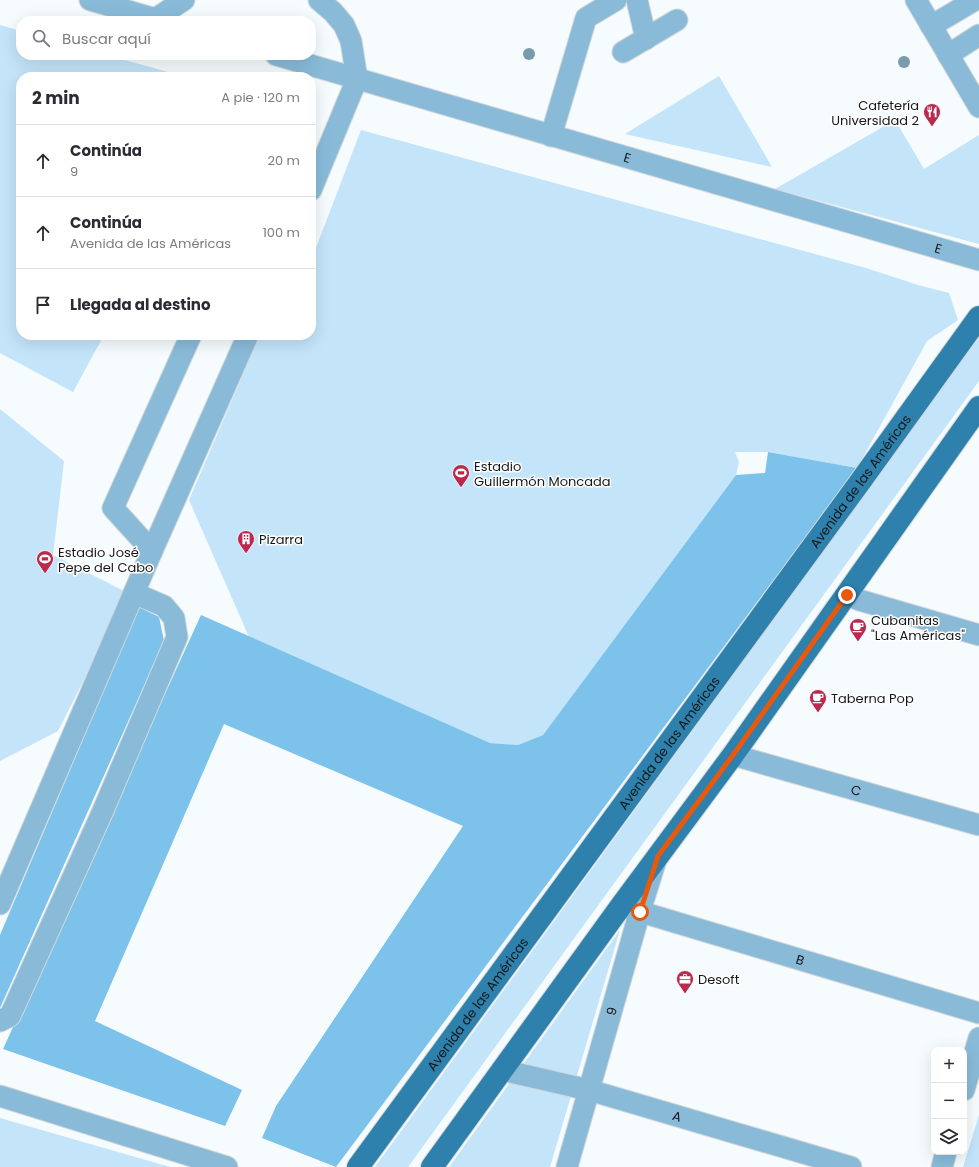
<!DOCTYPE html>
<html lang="es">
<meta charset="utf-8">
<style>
:root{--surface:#fff;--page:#f7f7f7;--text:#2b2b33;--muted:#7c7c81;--line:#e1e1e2}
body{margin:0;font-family:Poppins,sans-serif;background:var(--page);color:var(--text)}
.controls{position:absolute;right:12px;bottom:12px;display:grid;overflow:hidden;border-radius:8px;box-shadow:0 4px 16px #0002}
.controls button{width:36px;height:36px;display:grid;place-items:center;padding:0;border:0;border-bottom:1px solid var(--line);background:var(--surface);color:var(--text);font:20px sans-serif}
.stop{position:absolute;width:12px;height:12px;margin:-9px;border:3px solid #ea580c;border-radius:50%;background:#fff}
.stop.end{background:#ea580c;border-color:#fff;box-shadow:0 1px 4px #0008}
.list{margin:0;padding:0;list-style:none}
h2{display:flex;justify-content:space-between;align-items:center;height:52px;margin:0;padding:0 16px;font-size:17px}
h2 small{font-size:13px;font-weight:400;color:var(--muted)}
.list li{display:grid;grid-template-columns:26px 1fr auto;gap:12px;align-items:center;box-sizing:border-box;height:72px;padding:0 16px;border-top:1px solid var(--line)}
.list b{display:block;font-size:15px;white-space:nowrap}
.list p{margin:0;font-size:13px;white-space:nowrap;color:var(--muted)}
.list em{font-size:13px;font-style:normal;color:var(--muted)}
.icon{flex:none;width:22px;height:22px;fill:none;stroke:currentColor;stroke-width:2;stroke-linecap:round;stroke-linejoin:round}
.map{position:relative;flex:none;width:979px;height:1167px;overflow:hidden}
.search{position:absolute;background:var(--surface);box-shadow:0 4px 16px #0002;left:16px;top:16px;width:300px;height:44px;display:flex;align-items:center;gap:10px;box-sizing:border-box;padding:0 14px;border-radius:16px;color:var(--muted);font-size:15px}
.panel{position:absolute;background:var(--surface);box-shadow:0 4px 16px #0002;left:16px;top:72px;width:300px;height:268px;border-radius:16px}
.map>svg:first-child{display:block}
</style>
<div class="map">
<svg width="979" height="1167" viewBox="0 0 979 1167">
<rect width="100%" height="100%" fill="#f6fbfe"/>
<g fill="#c3e4f9">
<path d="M0 25 21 31V55H107L186 77H21V335H104L73 392 0 353Z"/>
<path d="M719 76 772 167 625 134Z"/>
<path d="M895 120 924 169 979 135V244L775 189Z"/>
<path d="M361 130 866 268 918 285 949 293 958 320 927 341 857 468 768 452H735L739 462 736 475 543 735 518 745 490 743 249 637 189 500 260 335H311V255L314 253Z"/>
<path d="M979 337V381L408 1167H375Z"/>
<path d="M0 409 64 461 53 555 128 593 58 731 0 761Z"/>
<path d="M620 930 550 1167H449Z"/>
<path d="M979 1115V1167H963Z"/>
<path d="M0 1118 170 1167H0Z"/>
</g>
<g fill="#7cc2eb">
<path d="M768 452 857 468 336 1167 262 1138 276 1106 463 826 224 724 95 1021 242 1090 225 1126 3 1049 201 615 490 743 518 745 543 735 736 475 765 473Z"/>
<path d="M139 607 159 617 164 641 0 1008V935Z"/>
</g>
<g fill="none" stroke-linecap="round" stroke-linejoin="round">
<defs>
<g id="minor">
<path d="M90 0 163 21"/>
<path d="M637 0 646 39"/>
<path d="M916 0 979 107"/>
<path d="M155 19 184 0"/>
<path d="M931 26 975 0"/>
<path d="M623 52 677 20"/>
<path id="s1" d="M276 55 979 260"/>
<path d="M948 55 979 35"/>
<path d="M551 136 586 18 616 0"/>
<path d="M311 190 357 79 351 41 344 25 333 12 319 0"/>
<path d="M191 335 113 508 152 551 248 335"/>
<path d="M847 595 859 600 979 635"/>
<path id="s2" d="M733 755 979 825"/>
<path d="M0 904 152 551"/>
<path id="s3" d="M621 906 979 1013"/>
<path d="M0 1021 10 1016 102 813 177 637 174 618 164 606 134 593"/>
<path id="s4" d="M502 1070 589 1090 851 1167"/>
<path d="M964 1090 979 1038"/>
<path d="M0 1096 227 1167"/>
<path id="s5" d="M567 1167 640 911 656 860"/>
<path d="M942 1167 946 1152"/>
</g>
<g id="major">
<path id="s6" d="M358 1167 860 482 979 317"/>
<path d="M432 1167 621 906 733 755 979 407"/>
</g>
</defs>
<use href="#minor" stroke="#d2d7d9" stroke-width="23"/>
<use href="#major" stroke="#d2d7d9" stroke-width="24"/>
<use href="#minor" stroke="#89bbd9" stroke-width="21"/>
<use href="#major" stroke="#2e81ad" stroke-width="22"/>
</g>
<g fill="#799aaa">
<circle cx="529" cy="54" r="6"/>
<circle cx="904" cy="62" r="6"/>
</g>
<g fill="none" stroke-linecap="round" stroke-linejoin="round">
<path stroke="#ea580c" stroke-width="5" d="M640 912 658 856 733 755 847 595"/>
</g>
<defs>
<symbol id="restaurant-pin" viewBox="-11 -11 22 30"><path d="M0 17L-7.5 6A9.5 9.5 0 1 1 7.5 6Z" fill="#ba2a4f" stroke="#fff"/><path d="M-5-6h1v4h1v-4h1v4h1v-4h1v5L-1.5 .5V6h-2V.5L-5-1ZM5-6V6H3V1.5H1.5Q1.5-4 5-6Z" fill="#fff"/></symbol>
<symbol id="stadium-pin" viewBox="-11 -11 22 30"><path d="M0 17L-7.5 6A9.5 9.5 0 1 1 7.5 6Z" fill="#ba2a4f" stroke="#fff"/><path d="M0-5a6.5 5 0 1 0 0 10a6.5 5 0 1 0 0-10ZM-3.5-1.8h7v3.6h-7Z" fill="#fff"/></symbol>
<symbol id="building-pin" viewBox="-11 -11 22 30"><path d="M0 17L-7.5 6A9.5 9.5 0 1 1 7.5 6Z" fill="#ba2a4f" stroke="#fff"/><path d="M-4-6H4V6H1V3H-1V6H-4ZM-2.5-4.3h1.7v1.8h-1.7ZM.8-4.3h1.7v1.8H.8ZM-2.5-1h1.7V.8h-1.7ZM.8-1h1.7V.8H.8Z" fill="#fff"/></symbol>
<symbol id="cafe-pin" viewBox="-11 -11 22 30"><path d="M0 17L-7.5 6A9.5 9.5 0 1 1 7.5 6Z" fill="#ba2a4f" stroke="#fff"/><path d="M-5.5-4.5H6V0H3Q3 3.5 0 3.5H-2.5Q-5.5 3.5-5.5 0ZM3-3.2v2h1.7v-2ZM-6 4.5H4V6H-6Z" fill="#fff"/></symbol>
<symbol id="office-pin" viewBox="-11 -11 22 30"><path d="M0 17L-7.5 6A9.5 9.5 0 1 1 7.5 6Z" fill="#ba2a4f" stroke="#fff"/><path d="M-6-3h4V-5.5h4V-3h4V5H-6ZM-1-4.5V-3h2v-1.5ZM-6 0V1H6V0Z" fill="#fff"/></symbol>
</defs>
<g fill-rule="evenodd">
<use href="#restaurant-pin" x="922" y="102" width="20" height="27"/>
<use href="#stadium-pin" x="451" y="463" width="20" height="27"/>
<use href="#building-pin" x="236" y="529" width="20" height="27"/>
<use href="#stadium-pin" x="35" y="549" width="20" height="27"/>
<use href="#cafe-pin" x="848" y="617" width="20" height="27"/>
<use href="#cafe-pin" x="808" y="688" width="20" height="27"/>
<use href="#office-pin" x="675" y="969" width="20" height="27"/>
</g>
<g text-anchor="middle" stroke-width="3" stroke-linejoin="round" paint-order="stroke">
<g font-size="13" fill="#151718" stroke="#fff" text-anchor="start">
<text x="919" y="110" text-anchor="end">Cafetería<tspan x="919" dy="15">Universidad 2</tspan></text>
<text x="474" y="471">Estadio<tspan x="474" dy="15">Guillermón Moncada</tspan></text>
<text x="259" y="544">Pizarra</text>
<text x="58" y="557">Estadio José<tspan x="58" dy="15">Pepe del Cabo</tspan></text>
<text x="871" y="625">Cubanitas<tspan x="871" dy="15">"Las Américas"</tspan></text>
<text x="831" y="703">Taberna Pop</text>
<text x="698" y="984">Desoft</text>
</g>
<g font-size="13" fill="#151718" stroke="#fff">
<text dy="5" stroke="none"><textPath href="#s1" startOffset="366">E</textPath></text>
<text dy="5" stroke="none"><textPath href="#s1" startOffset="690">E</textPath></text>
<text dy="5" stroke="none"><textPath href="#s6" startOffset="850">Avenida de las Américas</textPath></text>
<text dy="5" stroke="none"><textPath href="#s6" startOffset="526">Avenida de las Américas</textPath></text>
<text dy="5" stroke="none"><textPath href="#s2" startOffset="128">C</textPath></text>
<text dy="5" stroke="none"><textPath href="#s3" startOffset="187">B</textPath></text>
<text dy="5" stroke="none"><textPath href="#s6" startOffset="202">Avenida de las Américas</textPath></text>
<text dy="5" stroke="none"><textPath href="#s5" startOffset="162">9</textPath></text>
<text dy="5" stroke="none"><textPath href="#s4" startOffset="181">A</textPath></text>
</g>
</g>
</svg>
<div class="controls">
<button>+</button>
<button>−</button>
<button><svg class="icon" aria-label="layers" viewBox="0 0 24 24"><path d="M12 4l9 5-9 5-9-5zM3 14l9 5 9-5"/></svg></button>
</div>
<div class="stop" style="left:640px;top:912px"></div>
<div class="stop end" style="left:847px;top:595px"></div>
<div class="search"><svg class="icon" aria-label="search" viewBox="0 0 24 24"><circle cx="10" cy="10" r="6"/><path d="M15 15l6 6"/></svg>Buscar aquí</div>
<section class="panel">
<h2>2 min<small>A pie · 120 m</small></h2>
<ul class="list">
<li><svg class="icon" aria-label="ahead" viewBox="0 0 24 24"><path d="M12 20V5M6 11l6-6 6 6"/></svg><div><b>Continúa</b><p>9</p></div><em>20 m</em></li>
<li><svg class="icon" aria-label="ahead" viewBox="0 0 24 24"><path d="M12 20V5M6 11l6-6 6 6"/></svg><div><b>Continúa</b><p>Avenida de las Américas</p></div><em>100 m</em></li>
<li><svg class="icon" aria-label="arrive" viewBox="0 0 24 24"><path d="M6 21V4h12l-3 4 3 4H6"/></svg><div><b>Llegada al destino</b></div></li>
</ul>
</section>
</div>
